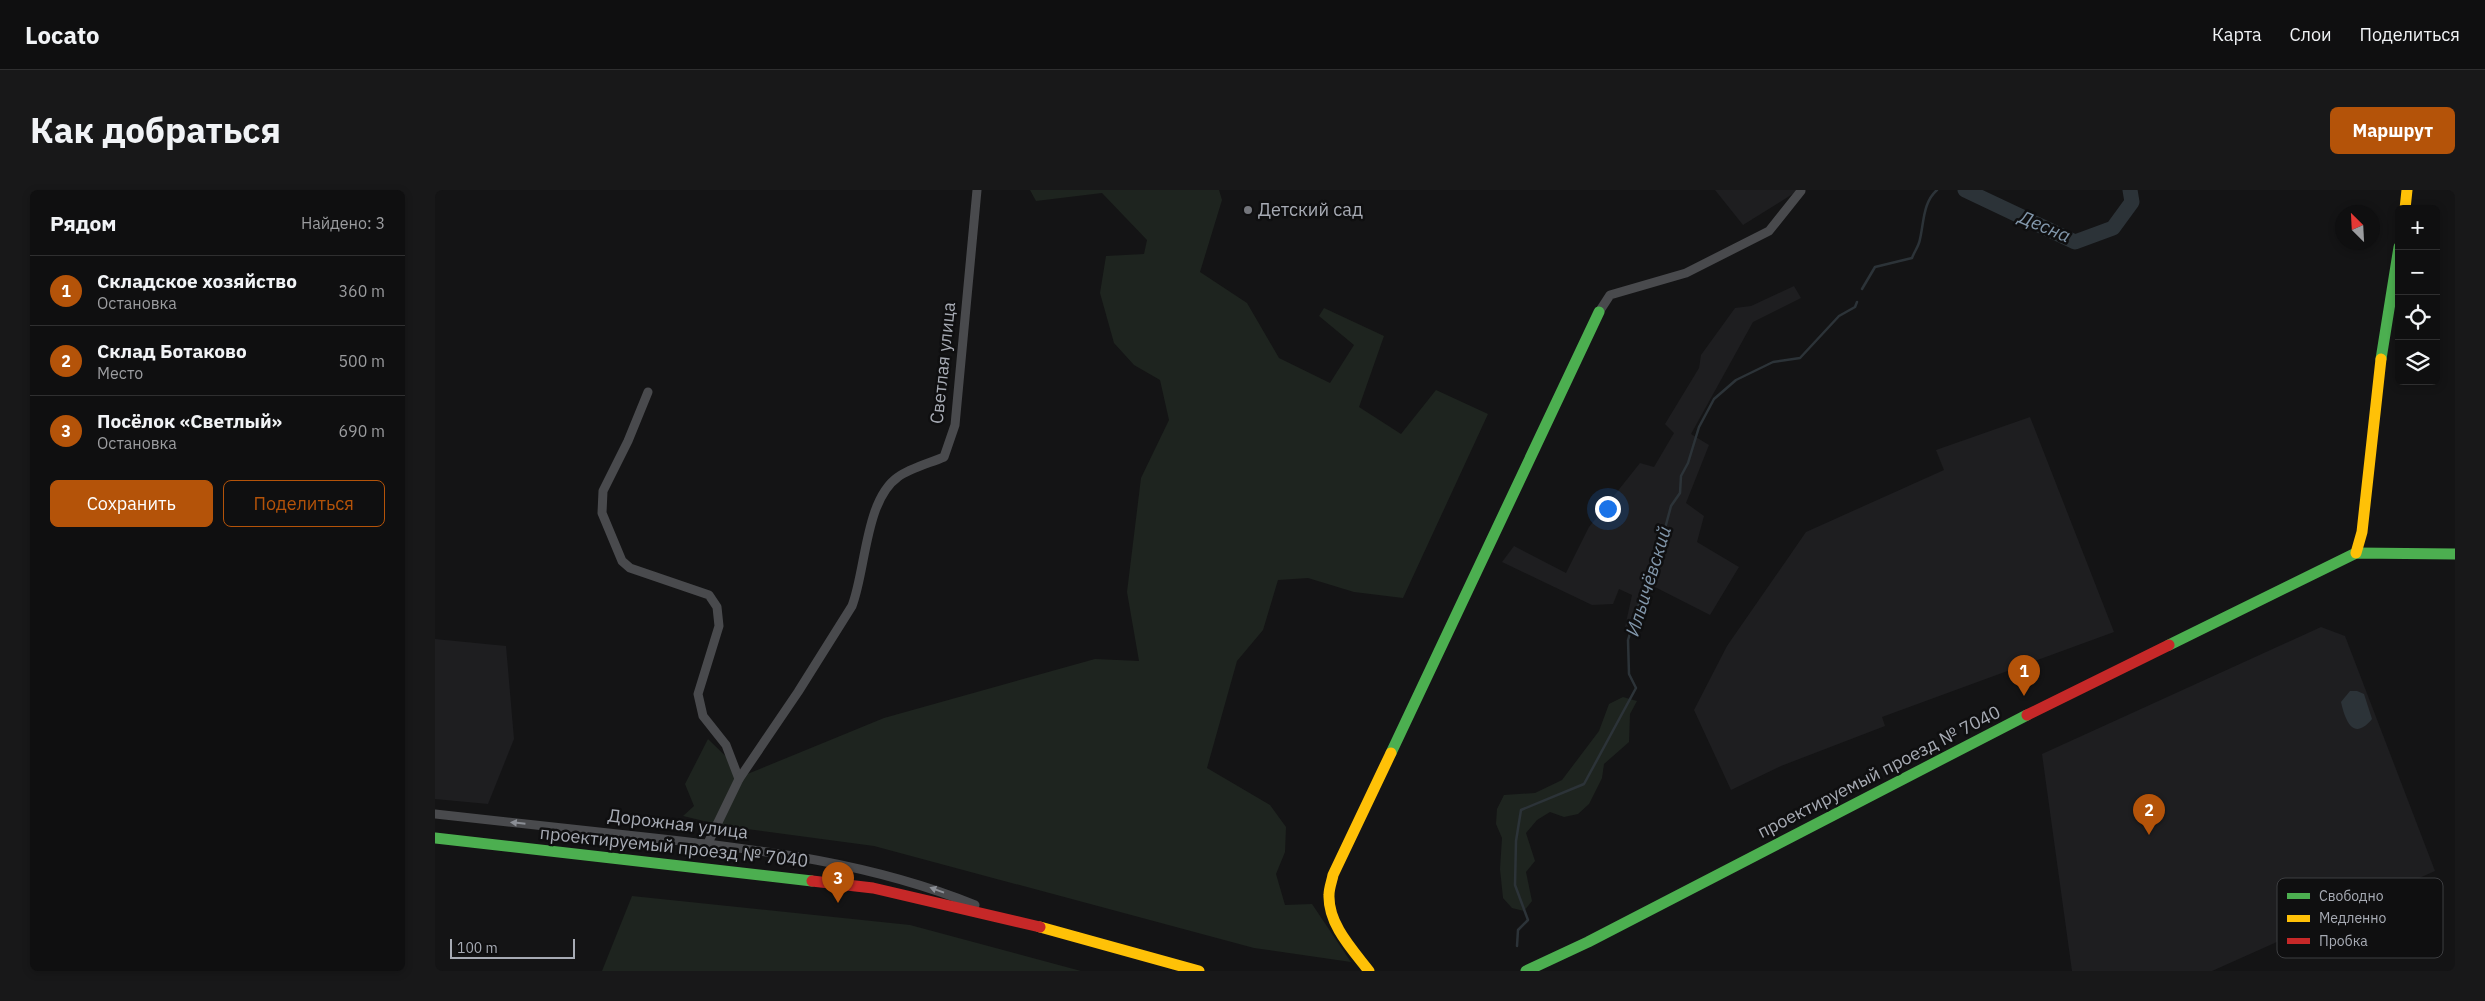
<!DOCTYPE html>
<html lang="ru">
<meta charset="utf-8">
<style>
:root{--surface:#0f0f10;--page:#181819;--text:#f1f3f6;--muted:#9b9c9f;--line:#2f2f30;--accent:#b45309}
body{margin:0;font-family:"IBM Plex Sans",sans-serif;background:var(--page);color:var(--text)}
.controls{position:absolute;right:15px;top:15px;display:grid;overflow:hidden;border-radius:8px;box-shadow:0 2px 8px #0003}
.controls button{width:45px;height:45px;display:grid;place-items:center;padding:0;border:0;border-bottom:1px solid var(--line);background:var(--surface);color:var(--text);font:25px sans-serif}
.compass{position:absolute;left:1900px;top:15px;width:45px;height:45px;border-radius:50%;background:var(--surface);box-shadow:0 2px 8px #0003;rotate:336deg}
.scale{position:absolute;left:15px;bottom:12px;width:125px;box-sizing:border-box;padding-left:5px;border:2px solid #a7abb4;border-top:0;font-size:14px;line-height:18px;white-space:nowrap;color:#a7abb4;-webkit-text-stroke:4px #0f0f10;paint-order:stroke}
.you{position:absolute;left:1172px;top:318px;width:18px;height:18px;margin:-12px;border:4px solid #fff;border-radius:50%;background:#1a73e8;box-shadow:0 0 0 8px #1a73e833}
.badge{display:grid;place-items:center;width:32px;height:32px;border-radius:50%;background:var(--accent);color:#fff;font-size:16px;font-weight:700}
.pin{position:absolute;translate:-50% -41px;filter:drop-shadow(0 1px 2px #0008)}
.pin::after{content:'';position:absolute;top:26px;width:18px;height:15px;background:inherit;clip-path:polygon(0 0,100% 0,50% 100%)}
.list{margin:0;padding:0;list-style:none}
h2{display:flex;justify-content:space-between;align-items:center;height:65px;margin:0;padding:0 20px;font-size:21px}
h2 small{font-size:16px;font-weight:400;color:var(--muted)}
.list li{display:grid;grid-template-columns:32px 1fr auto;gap:15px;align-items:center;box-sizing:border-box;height:70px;padding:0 20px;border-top:1px solid var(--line)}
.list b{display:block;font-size:19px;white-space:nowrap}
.list p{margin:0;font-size:16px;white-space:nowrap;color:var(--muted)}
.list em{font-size:16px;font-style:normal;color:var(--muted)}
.actions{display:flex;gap:10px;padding:15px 20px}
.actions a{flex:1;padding:11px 0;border:1px solid var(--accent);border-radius:8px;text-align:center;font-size:18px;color:var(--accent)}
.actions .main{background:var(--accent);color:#fff}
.icon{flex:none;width:28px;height:28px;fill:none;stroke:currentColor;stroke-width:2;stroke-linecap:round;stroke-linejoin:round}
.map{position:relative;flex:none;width:2020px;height:781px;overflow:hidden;border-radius:8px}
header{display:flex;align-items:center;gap:30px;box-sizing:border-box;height:70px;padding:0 25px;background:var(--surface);border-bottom:1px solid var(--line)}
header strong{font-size:24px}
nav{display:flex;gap:28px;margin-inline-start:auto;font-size:18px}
.intro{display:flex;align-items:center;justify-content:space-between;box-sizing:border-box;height:120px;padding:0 30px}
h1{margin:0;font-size:35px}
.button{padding:12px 22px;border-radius:8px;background:var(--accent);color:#fff;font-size:18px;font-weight:700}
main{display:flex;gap:30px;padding:0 30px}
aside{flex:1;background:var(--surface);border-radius:8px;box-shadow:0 2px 8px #0003}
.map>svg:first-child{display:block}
</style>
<header>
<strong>Locato</strong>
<nav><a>Карта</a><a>Слои</a><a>Поделиться</a></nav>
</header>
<div class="intro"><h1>Как добраться</h1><a class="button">Маршрут</a></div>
<main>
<aside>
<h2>Рядом<small>Найдено: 3</small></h2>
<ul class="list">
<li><span class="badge">1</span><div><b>Складское хозяйство</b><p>Остановка</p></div><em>360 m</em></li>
<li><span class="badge">2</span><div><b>Склад Ботаково</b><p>Место</p></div><em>500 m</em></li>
<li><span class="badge">3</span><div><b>Посёлок «Светлый»</b><p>Остановка</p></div><em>690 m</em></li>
</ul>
<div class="actions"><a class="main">Сохранить</a><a>Поделиться</a></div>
</aside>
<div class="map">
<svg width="2020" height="781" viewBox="0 0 2020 781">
<rect width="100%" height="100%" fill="#141415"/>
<g fill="#1e1e20">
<path d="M1280 0H1364L1308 35Z"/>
<path d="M1359 96 1366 108 1318 132 1256 244 1274 255 1251 313 1269 326 1262 352 1304 377 1275 425 1216 395 1203 442 1190 437 1197 405 1184 399 1178 414 1157 415 1067 372 1079 356 1131 383 1154 337 1205 273 1219 277 1239 243 1230 234 1264 178 1266 165 1300 118 1316 116Z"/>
<path d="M1595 227 1679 442 1447 527 1450 536 1346 576 1296 600 1259 520 1292 456 1371 342 1509 280 1501 260Z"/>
<path d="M1886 437 1910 446 2000 681 1777 781H1637L1607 564Z"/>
<path d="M0 449 71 456 79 549 53 614 0 609Z"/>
</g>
<g fill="#1e241f">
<path d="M595 0H784L787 10 765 82 812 113 844 168 895 193 919 155 884 126 889 118 949 146 924 217 966 244 1001 200 1053 224 968 408 919 402 873 388 843 390 828 440 802 471 772 578 835 615 851 637 850 662 841 684 850 715 877 714 916 772 819 758 439 656 290 636 248 626 259 616 250 594 273 549 310 585 449 528 660 469 704 471 692 402 706 288 734 230 725 190 699 175 679 153 665 103 671 66 709 64 712 50 667 3 601 11Z"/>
<path d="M1188 507 1202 511 1195 524 1194 552 1169 574 1167 588 1154 614 1143 624 1129 627 1115 622 1102 630 1091 643 1100 671 1091 682 1097 711 1089 721 1077 718 1068 708 1065 679 1067 648 1061 634 1062 619 1069 605 1100 603 1127 590 1164 541 1174 514Z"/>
<path d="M197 706 475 735 646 781H167Z"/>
</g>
<path fill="#2c3338" d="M1915 501H1922L1929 504 1937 529C1918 552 1910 530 1906 512Z"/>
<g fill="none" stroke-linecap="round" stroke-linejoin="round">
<g stroke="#2c3338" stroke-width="2.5">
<path d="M1427 99 1440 77 1477 68C1479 62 1484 56 1485 49 1489 32 1488 12 1502 0"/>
<path d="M1082 756 1083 740 1093 730 1080 695 1081 651 1086 620 1149 594 1201 498 1194 484 1193 450 1214 381 1224 361 1236 316 1245 303 1246 286 1253 273 1264 237 1279 209 1301 190 1338 172 1365 168 1404 126 1420 117 1422 112"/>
</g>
<path stroke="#2c3338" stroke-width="15" d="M1530 0 1640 52 1678 38 1697 12 1695 0"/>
<g stroke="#494a4d" stroke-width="9">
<path d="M1164 122 1175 105 1251 83 1334 41 1366 1"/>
<path d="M213 202 193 251 168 301 167 323 187 371 195 378 274 405 282 417 284 436 263 504 268 526 291 555 304 589 273 653"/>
<path d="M304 589 363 502 417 416C431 380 430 310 463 287 475 278 495 273 509 267L520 235 542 0"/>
<path d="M0 624C73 632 146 640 219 648 329 660 437 673 540 715"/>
</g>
<g stroke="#4caf50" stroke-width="11">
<path d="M1946 169 1964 57"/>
<path d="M1734 455 1921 363 2020 364"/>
<path d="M956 563 1164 122"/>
<path d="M0 648 377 691"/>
<path d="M1091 781 1153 752 1592 525"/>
</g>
<g stroke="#ffc107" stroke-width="11">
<path d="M1970 19 1972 0"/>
<path d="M1921 363 1927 342 1946 169"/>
<path d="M605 737 764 781"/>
<path d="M934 781C917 759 893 734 894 705 894 698 897 691 898 685L956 563"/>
</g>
<g stroke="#c62828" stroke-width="11">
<path d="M1592 525 1734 455"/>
<path d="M377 691 438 698 605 737"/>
</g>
</g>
<defs><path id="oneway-solid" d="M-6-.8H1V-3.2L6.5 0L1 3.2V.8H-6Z" transform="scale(1.25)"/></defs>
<g fill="#8b8e95">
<use href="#oneway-solid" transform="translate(83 633) rotate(-174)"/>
<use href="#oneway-solid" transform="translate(502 700) rotate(-160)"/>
</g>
<circle fill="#74767c" stroke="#0f0f10" stroke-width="2" cx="813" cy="20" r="5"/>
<g text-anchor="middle" stroke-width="5" stroke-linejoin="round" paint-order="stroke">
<g font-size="18" fill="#a7abb4" stroke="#0f0f10" text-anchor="start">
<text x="823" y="26">Детский сад</text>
</g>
<g font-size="18" fill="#a7abb4" stroke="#0f0f10">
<text transform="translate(508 173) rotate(-84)" y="6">Светлая улица</text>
<text transform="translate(1444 582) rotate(-27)" y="6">проектируемый проезд № 7040</text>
<text transform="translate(243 634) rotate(7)" y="6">Дорожная улица</text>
<text transform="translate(239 657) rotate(6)" y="6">проектируемый проезд № 7040</text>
</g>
<g font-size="19" font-style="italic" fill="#8297ab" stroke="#0f0f10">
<text transform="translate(1610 36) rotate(23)" y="7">Десна</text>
<text transform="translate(1213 391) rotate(-73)" y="7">Ильичёвский</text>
</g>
</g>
<rect x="1842" y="688" width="166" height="80" rx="8" fill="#0f0f10" stroke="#3d3e41" stroke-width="1"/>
<rect x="1852" y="703" width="23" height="6" fill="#4caf50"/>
<rect x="1852" y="725" width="23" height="7" fill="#ffc107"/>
<rect x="1852" y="748" width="23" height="6" fill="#c62828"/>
<g font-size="14" fill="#a7abb4">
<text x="1884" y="711">Свободно</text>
<text x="1884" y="733">Медленно</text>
<text x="1884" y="756">Пробка</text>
</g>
</svg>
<div class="controls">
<button>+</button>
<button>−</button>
<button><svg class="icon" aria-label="locate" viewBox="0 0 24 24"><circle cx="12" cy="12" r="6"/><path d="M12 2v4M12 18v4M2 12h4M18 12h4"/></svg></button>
<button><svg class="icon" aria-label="layers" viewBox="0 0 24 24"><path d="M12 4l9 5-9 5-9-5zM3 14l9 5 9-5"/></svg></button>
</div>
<svg class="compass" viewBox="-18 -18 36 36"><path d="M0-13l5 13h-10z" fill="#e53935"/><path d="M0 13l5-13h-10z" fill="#9b9c9f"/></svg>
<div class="scale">100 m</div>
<div class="you"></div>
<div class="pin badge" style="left:1589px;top:506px">1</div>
<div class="pin badge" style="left:1714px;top:645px">2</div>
<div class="pin badge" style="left:403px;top:713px">3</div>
</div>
</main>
